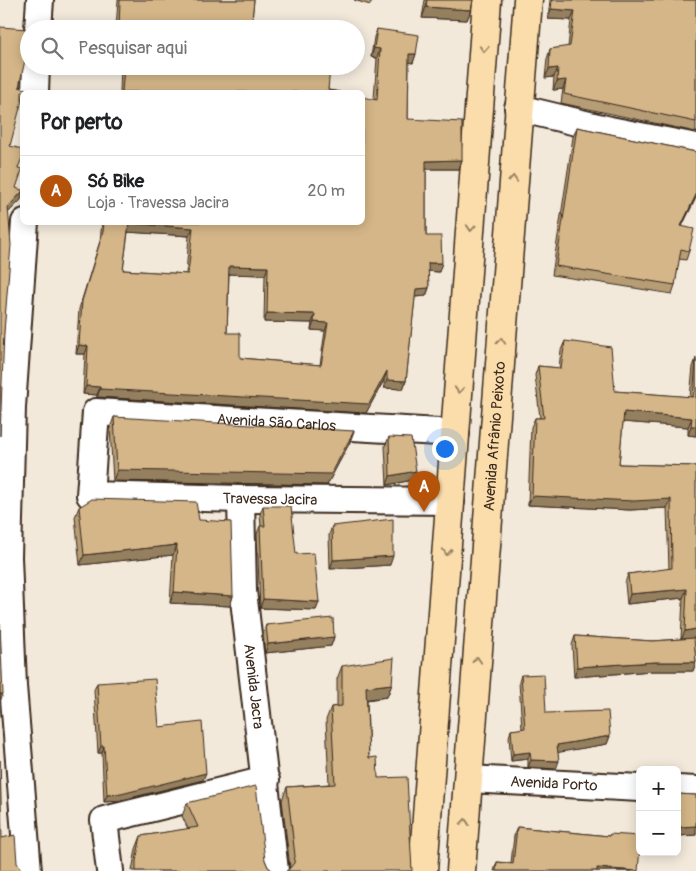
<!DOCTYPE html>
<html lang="pt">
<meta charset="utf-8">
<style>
:root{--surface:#fff;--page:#f6f6f6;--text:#202124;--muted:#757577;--line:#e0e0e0;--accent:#b45309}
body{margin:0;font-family:Pangolin,sans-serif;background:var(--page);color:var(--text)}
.controls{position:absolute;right:15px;bottom:15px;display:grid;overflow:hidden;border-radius:8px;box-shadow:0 2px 12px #0003}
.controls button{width:45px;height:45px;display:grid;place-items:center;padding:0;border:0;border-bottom:1px solid var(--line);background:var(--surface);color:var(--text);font:25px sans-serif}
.you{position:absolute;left:444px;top:448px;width:18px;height:18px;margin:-12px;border:4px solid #fff;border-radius:50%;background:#1a73e8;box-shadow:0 0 0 8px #1a73e833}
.badge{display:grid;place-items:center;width:32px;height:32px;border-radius:50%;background:var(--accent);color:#fff;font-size:16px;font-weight:700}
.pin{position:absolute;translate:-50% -41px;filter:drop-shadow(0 1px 2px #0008)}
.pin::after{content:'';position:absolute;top:26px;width:18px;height:15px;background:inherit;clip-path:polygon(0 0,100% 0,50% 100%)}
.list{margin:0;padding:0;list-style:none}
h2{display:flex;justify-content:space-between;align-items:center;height:65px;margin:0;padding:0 20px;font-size:21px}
h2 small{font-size:16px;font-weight:400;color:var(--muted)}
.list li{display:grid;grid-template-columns:32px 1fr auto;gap:15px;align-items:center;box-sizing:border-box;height:70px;padding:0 20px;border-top:1px solid var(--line)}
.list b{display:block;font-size:19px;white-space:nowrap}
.list p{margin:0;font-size:16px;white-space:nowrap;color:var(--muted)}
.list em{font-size:16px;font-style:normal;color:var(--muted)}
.icon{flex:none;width:28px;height:28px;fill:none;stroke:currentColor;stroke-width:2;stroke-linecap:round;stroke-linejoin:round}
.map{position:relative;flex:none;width:696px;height:871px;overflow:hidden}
.search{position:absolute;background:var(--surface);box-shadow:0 2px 12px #0003;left:20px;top:20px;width:345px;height:55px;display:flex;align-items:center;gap:12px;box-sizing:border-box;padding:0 18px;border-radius:28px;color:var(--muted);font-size:19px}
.panel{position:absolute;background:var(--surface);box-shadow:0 2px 12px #0003;left:20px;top:90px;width:345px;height:135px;border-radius:8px}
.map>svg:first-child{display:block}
</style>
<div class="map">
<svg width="696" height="871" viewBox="0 0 696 871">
<rect width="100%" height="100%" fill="#f2e9db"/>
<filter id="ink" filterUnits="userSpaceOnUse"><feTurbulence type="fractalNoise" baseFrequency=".02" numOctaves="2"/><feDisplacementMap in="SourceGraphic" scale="10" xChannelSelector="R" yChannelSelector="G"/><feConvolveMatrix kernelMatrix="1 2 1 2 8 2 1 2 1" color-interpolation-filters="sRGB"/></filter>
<g filter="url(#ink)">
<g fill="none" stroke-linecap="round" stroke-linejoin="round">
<defs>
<g id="street">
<path d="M38 29 40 0"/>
<path d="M35 92 36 66"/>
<path d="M518 108 610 130 696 147"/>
<path d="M25 222 12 407 8 557 13 686 28 871"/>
<path id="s1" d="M241 499 243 591 275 871"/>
<path id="s2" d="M451 501 241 499 90 495 96 412 456 433"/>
<path id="s3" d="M468 779 640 788"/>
<path d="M677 789 696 790"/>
<path d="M110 871 104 820 266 780"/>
</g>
<g id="primary">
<path d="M423 871 487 0"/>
<path id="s4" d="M461 871 528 0"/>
</g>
</defs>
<use href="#street" stroke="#3b2a1e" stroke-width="30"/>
<use href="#primary" stroke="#3b2a1e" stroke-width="31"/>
<use href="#street" stroke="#fff" stroke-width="26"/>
<use href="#primary" stroke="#faddab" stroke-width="28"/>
</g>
<g fill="#b69d75" stroke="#3b2a1e" fill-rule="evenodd">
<path d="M118 0H254L251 29H116Z"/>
<path d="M354 0H372L370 5Z"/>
<path d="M425 0H473L471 10 467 20 422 18Z"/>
<path d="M550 0H661L666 1V0H696V132L561 103 563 89 553 90 554 77 545 78 547 59 550 49 568 47 571 20 548 19Z"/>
<path d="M377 29 416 54 413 63 409 62 408 119 462 160 459 169H426V236L439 272 428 271 429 288 426 296 415 297 406 381 403 389 384 388V380L366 413 97 397V395L83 394 85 354H76L79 309 100 241 102 222H362L374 99 377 58 371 57 374 37ZM128 232 189 236 186 274 123 270ZM229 274 265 275 264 322 312 323 311 330 325 331 320 365 240 358 227 333Z"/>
<path d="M121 66H326L328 90 340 92H120Z"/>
<path d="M577 127 696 152V198L682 226 689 251 686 260 679 259 675 285 672 294 552 275 573 137Z"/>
<path d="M565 341 615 391 690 397 693 367 696 358V436L688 435V427L623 422 619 464 696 466 694 638 696 662 693 671H652L574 677 572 645 575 636 653 641 681 639 683 598 627 604 625 583 628 574 669 569 667 508 630 510 528 505 531 427 535 418H540L535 375 538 366 559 368 561 350Z"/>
<path d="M114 417 350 442 327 485 113 481 110 428Z"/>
<path d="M389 437 416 471 413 480 387 485 385 446Z"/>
<path d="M263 506 296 554 319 602 316 610 260 608 257 534 260 526H261L260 514Z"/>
<path d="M79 507 199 520 233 596 230 606 170 603 173 555 80 565 75 517Z"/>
<path d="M332 526 390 565 330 569 329 535Z"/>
<path d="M266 625 334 637 331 646 265 653 263 634Z"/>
<path d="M342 666 392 684 387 697 367 700 369 758 378 778 289 869 290 868 282 800 287 787 329 784 326 720 331 707 337 706V679Z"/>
<path d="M521 675 546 713 610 736 607 744 558 752 556 769 528 767V759L511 761 509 737 511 730 522 729 519 682Z"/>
<path d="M97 683 159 727 203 780 118 801 104 802 102 753H98L94 690Z"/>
<path d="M677 794 696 795V835L677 836Z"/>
<path d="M187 803 265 860 268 867 273 871H132L136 849 141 836 188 829 182 816Z"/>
<path d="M517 827 609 836 610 834 638 871H494L497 862 511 863 514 836Z"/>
</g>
<g fill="#947f5f" stroke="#3b2a1e">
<path d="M426 7 471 10 467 20 422 18Z"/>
<path d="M551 9 575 11 571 20 548 19Z"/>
<path d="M374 48 380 49 377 58 371 57Z"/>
<path d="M409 54H416L413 63 406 62Z"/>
<path d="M558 68 554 77 545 78 549 69Z"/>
<path d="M566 80 563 89 553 90 557 81Z"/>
<path d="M462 160 459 169H423L426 161Z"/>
<path d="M22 192V196L21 200 4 217 8 207Z"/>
<path d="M696 195V196L678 235 681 226Z"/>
<path d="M129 223 193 228 189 236 126 232Z"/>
<path d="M428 263H442L439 272 425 271Z"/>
<path d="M229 266 268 267 265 275 226 274Z"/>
<path d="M429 288 426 296 413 297 416 289Z"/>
<path d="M267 313 315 314 312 323 264 322Z"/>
<path d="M314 322 328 323 325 331 311 330Z"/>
<path d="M79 345 88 346 85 354H76Z"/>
<path d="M387 371 384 380 366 413 97 397 100 389Z"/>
<path d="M387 380 406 381 403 389 384 388Z"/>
<path d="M86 386 100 387 97 395 83 394Z"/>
<path d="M624 412 692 418 688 427 621 422Z"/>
<path d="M691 426H696V436L688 435Z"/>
<path d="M354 431 350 442 327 485 113 481 117 470Z"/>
<path d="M416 471 413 480 387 485 390 476Z"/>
<path d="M532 496 671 499 667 508 630 510 528 505Z"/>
<path d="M177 545 173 555 80 565 84 555Z"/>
<path d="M393 556 390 565 330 569 333 560Z"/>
<path d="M687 589 683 598 627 604 630 594Z"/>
<path d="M174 592 233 596 230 606 170 603Z"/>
<path d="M263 599 319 602 316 610 260 608Z"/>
<path d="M696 629V638L681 640 685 631Z"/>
<path d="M334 637 331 646 265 653 268 644Z"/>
<path d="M655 662H696L693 671H652L574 677 577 667Z"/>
<path d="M392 684 387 697 361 700 366 687Z"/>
<path d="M0 694H3L0 702Z"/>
<path d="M610 736 607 744 555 753 557 745Z"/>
<path d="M101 746H104L102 753H98Z"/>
<path d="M530 752 528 759 511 761 513 754Z"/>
<path d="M531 760 559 761 556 769 528 767Z"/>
<path d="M206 773 203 780 118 801 104 802 107 795Z"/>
<path d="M696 826V835L678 836 681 827Z"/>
<path d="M597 868 632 871H596Z"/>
</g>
<g fill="#d4b688" stroke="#3b2a1e" fill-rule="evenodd">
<path d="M120 0H254L251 29H119Z"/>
<path d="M427 0H473L471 10 426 7Z"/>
<path d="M552 0H661L668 1V0H696V122L564 94 566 80 557 81 558 68 549 69 550 49 570 46 575 11 551 9Z"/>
<path d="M0 27 27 29 28 47 19 87 26 89 25 92H22V100L10 146 22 149V158L18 168 22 169V170L16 188 22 190V192L8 207 11 245 4 332 0 436Z"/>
<path d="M308 27 325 29H308Z"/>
<path d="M377 29 419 35 416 54H409L408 119 462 122V160L426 161V236H441L442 263H428L429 288 416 289 406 381 387 380V371L369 404 100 389V387L86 386 88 346 79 345 82 301 103 232 104 222H362V97L377 100 380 49 374 48ZM129 223 193 228 188 274 123 270ZM229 266 268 267 267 313 315 314 314 322 328 323 321 365 240 358V333H227Z"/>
<path d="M124 66H326V68H330L328 90 340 92H122Z"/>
<path d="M577 127 696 152V195L681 226 694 229 689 251 681 249 675 285 556 266Z"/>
<path d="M565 341 611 347 615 391 693 397 696 360V426H691L692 418 624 412 619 464 696 466V629L685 631 687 589 630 594 628 574 672 568 671 499 634 501 532 496 535 418H544L538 366 561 368Z"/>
<path d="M114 417 354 431 331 474 117 470Z"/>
<path d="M389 437 411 438 416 471 390 476Z"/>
<path d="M92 499 196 502 199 520 231 522 233 596 174 592 177 545 84 555 79 507Z"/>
<path d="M263 506H291L296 554 314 553 319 602 263 599 260 526H265Z"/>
<path d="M393 519V556L333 560 332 526Z"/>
<path d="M333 618 334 637 268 644 266 625Z"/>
<path d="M0 624 3 694H0Z"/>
<path d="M575 636 653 641 694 638 696 662H655L577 667Z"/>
<path d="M394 658 392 684 366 687 369 758 377 757 378 778 407 777 412 871H286L289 869 294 863 295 856 287 787 335 784 331 707 342 706V666Z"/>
<path d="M544 674 546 713 608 711 610 736 557 745 559 761 531 760 530 752 513 754 511 730 525 728 521 675Z"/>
<path d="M155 679 159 727 202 722 206 773 121 794 107 795 104 746H101L97 683Z"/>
<path d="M0 760 2 838 15 835 17 863 22 871H0Z"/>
<path d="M256 786 265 860 268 867 273 871H136V861L141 836 198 827 187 803Z"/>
<path d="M677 794 696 795V826L681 827 677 825Z"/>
<path d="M517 827 609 836 610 834 640 836V848L638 871 597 868V871H496L497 862 513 864Z"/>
</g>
<defs><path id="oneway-chevron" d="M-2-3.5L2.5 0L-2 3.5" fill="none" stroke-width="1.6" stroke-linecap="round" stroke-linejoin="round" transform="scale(1.25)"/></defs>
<g stroke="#9a8464">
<use href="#oneway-chevron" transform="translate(484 49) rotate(94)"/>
<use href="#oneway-chevron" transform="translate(513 179) rotate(-86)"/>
<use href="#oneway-chevron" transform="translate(471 228) rotate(94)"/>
<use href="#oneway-chevron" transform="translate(501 341) rotate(-86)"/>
<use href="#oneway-chevron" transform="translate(459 390) rotate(94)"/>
<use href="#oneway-chevron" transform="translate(447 552) rotate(94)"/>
<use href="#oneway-chevron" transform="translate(477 660) rotate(-86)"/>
<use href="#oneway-chevron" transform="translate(465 822) rotate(-85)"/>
</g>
</g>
<g text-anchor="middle" stroke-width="4" stroke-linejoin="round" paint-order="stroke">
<g font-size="15" fill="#3b2a1e" stroke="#fff">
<text dy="5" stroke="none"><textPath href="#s2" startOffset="625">Avenida São Carlos</textPath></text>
<text dy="5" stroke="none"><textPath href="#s4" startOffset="436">Avenida Afrânio Peixoto</textPath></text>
<text transform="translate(270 499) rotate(1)" y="5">Travessa Jacira</text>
<text dy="5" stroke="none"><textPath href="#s1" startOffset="188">Avenida Jacra</textPath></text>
<text dy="5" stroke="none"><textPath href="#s3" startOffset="86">Avenida Porto</textPath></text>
</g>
</g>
</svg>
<div class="controls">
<button>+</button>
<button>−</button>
</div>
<div class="you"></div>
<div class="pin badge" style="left:424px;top:512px">A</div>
<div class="search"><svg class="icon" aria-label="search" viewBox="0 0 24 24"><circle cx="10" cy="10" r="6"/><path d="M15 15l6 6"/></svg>Pesquisar aqui</div>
<section class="panel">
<h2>Por perto<small></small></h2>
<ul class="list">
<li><span class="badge">A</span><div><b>Só Bike</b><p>Loja · Travessa Jacira</p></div><em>20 m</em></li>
</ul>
</section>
</div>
